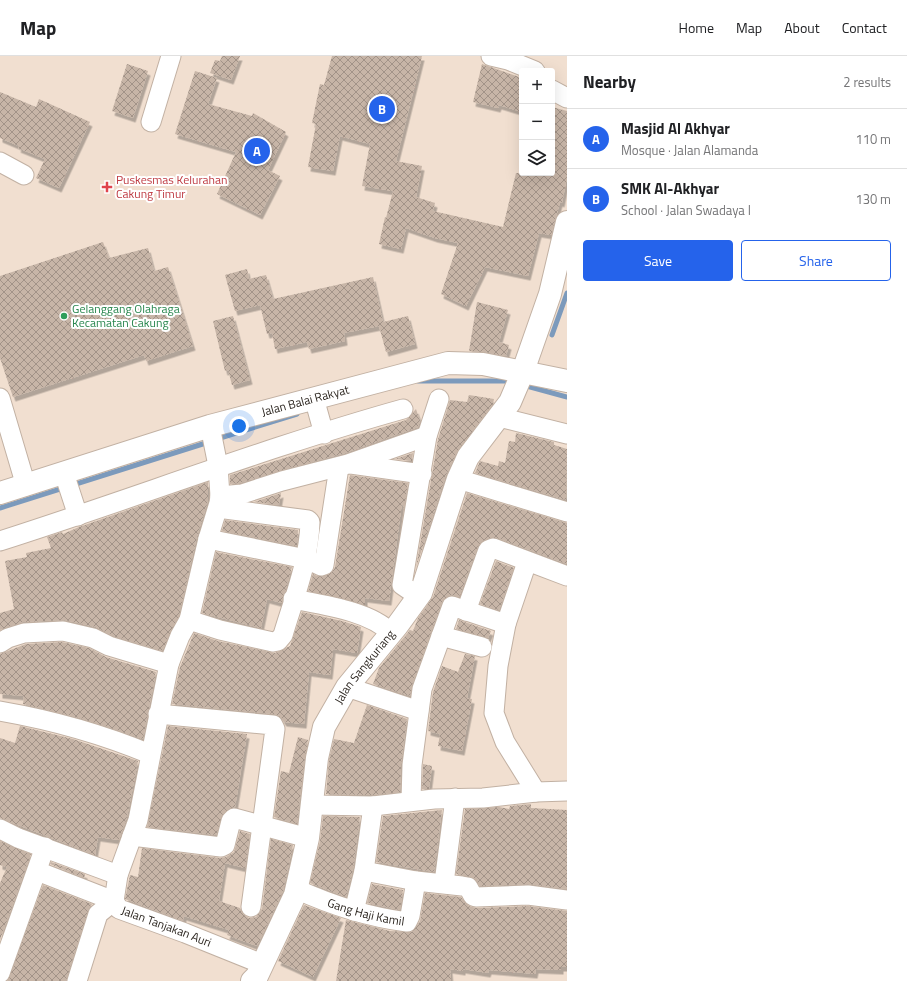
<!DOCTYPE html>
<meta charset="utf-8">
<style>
:root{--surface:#fff;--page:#f6f6f6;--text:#202124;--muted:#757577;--line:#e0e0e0;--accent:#2563eb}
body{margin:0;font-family:"Titillium Web",sans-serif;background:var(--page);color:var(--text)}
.controls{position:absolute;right:12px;top:12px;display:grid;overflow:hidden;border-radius:4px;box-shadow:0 4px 16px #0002}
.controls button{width:36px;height:36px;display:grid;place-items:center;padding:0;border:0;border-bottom:1px solid var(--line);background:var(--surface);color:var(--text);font:20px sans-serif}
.you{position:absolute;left:239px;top:370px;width:14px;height:14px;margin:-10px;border:3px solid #fff;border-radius:50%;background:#1a73e8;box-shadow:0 0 0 6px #1a73e833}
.badge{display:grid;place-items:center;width:26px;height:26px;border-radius:50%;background:var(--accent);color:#fff;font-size:13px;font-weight:700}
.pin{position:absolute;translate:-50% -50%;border:2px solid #fff;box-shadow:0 1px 4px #0006}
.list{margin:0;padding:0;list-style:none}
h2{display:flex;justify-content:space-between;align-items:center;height:52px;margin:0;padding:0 16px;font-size:17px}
h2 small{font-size:13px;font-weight:400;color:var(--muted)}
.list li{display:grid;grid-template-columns:26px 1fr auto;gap:12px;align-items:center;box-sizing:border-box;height:60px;padding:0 16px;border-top:1px solid var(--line)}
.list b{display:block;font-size:15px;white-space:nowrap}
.list p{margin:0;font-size:13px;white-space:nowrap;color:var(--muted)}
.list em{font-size:13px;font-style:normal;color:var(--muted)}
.actions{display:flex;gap:8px;padding:12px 16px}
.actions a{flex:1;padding:9px 0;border:1px solid var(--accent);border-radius:4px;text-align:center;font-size:14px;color:var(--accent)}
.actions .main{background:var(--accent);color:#fff}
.icon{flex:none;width:22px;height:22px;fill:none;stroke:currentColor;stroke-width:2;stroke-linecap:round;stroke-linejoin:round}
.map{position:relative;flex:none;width:567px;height:925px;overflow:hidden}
header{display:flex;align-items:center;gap:24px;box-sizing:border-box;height:56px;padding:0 20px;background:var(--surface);border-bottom:1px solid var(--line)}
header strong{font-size:19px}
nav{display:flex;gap:22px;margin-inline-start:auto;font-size:14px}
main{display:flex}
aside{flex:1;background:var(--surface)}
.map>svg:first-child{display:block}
</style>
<header>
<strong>Map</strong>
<nav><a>Home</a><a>Map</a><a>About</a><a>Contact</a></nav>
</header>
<main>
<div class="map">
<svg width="567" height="925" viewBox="0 0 567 925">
<defs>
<pattern id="building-cross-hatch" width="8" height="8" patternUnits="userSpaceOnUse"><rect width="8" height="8" fill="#c7b5a7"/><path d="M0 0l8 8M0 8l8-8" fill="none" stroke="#a29388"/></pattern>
<filter id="shadow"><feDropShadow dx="2.5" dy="4.5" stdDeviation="0" flood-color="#0004"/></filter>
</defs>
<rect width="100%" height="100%" fill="#f1dfd0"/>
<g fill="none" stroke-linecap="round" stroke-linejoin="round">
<g stroke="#7c9abc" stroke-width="5">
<path d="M552 279 567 237"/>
<path d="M418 325H505L513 327"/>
<path d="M523 329 567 341"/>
<path d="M217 383 297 358"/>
<path d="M0 452 209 386"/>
</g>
</g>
<g fill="url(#building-cross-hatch)" filter="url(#shadow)">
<path d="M222 0H240L231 24 210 17 215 4 220 5Z"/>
<path d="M332 0H422L396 105 422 110 416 141 435 147 433 155 503 171 516 117H552V51L567 55V121L562 147 560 146 551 179 539 177 528 220 485 211 466 250 441 238 458 187 435 182 406 172 401 193 379 188 385 161 386 162 393 135 362 130 370 88 340 80 333 115 308 111 316 68 312 67 320 28 324 29Z"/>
<path d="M127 8 148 15 133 62 112 55Z"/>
<path d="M482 8 522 22V56L499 49 498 52 473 46Z"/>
<path d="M195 15 217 22 208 48 252 60 253 57 286 76 268 114 280 120 260 159 217 138 236 96 175 78Z"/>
<path d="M0 36 36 51 39 43 90 66 59 132 36 122 45 103 18 92 19 90 0 82Z"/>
<path d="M103 186 109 202 148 192 154 215 168 211 193 290 146 305 144 299 13 341 0 302V220Z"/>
<path d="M247 213 249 223 266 219 273 243 373 221 383 266 408 260 415 288 386 296 379 270 344 277 345 285 309 293 307 286 275 293 272 277 267 278 260 249 235 255 225 219Z"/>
<path d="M477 246 508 254 499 286 509 289 506 300 485 296 469 295Z"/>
<path d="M233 260 250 324 232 329 228 314 225 315 213 265Z"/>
<path d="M469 339 494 343 493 348 457 396 446 419 416 512 438 383 450 344 467 346Z"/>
<path d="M416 353 420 365 418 371 345 397 279 415 240 427 230 428V419L406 364Z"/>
<path d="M516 377 554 386V389L567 393 566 444 475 417 480 405 498 410 499 405 505 407 509 385 515 386Z"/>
<path d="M413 397 412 405 395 403Z"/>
<path d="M350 419 408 427 404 453 402 446 389 545 365 542V549L308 535 313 518 317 520 327 519 332 516 335 511Z"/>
<path d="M208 426V445L197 480 179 560 162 595 113 580 96 571 65 564 23 566 0 574V557L14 553 5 505 27 501 26 497 51 492 47 481 62 476 63 478 79 471Z"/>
<path d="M281 437 279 449 254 446Z"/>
<path d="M467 437 567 467V508L497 482 484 484 478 490 459 541 450 539 442 546 412 629 410 640 373 628 379 612 410 574 413 575 418 562 433 541Z"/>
<path d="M225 464 298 474 297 490 222 475Z"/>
<path d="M216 496 292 511 282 547 267 543 261 572 202 557Z"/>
<path d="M496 505 514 512 499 554 480 548Z"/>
<path d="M302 556 342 565 361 571 357 597 333 593 330 619 309 616 304 668 284 666 280 660 274 658 172 648 180 611 194 577 218 585 275 597 290 590Z"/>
<path d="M459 564 491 575 488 582 456 573Z"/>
<path d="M62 586 89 592 106 601 156 616 143 683 80 662 23 648 24 640 0 638V598L26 588Z"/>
<path d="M465 598 475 600 467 642 472 643 462 695 438 690 440 678 428 675 433 636 442 610 458 616Z"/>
<path d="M367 649 407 663 401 708 400 736 372 739 326 738 329 704 334 683 354 687Z"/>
<path d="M20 670 73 683 138 705 127 761 119 784 98 781 95 799 0 762V682L15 687Z"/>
<path d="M168 670 247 678 235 751 231 752 223 758 216 779 147 771Z"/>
<path d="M298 681 308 684 305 701 297 768 274 761 281 715 289 717Z"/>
<path d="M423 708 432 710 429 733H422Z"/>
<path d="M531 748V752L567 754V833L528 828 480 830 474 822 456 818 465 753 499 751 509 753 510 750Z"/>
<path d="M442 754 434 816 376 806 383 760Z"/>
<path d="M323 760 360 761 353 813 346 841 310 827 320 785Z"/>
<path d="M240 775 250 778 245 812 225 807 219 845 240 852 244 859 249 862 256 861 262 853 271 783 293 789 283 835 257 890 227 879 229 874 184 860 183 865 125 843 130 819 138 821 142 792 220 802 226 801 234 796Z"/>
<path d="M0 785 31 798 0 884V827L7 811 0 809Z"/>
<path d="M51 806 85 818 84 822 50 808Z"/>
<path d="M372 828 403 834 400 854 367 847Z"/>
<path d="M43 829 92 848 88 855 66 925H7Z"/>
<path d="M425 837 461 841 469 850 476 852 528 850 567 855V911H561V914L536 913 535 918 489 914 488 917 463 913V915L450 913 451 925H336L346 864 390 875 412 876 420 865Z"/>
<path d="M304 849 341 862 313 921 278 905Z"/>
</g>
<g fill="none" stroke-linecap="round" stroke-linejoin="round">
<defs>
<g id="street">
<path d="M491 0 508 4 535 15"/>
<path d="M552 34 567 42"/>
<path d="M151 66 171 0"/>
<path d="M0 106 24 119"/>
<path d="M0 342 26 430"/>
<path d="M314 342 324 378"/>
<path d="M499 361 567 378"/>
<path d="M351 408 422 418"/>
<path d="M64 417 78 460"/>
<path d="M458 423 567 456"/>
<path d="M220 440 242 438 282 425 348 408 427 380"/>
<path d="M208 483 306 503 321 510 324 509 339 411"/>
<path d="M0 485C135 442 267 391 403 353"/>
<path d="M527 506 506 568 498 610 494 657 505 686 536 736"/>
<path d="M418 540 402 529 427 380 439 343"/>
<path d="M293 543C323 549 370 555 391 577"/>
<path d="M466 555 488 494 493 492 567 520"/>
<path d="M189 564 220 574 273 586 278 585 283 579C294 542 309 505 310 466L308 464 218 452"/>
<path d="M441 580 482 591"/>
<path d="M0 587 8 582 24 577 63 575 93 582 109 590 169 608"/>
<path d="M347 631 419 655"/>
<path d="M0 655C52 664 102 678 150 698"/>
<path d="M158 658 273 669 275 673 251 851"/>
<path d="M411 745 412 709 422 633 452 550 506 568"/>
<path d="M312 749 373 750 434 743 483 742 536 736 567 735"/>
<path d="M0 773 18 782 118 819"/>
<path d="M132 780 221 791 225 789 231 765 234 762 308 782"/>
<path d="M37 815 114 845"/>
<path d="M364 815 373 750"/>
<path d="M444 827 455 742"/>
<path id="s1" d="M296 833C331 849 368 861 407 866L410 860 416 825"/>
<path d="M114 845 118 819 138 764 169 608 180 580 189 564 208 483 219 447 220 440 218 410 210 370"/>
<path id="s2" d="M114 845 119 853 185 877 262 908"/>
<path d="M354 855 364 815 416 825 462 830 468 831 473 840 476 841 528 839 567 844"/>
<path d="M0 917 45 791"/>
<path d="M77 925 98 858 114 845"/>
</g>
<g id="secondary">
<path id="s3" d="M0 437 210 370 448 307 483 308 567 325"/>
<path id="s4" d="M252 925 257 920 295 839 308 782 317 702 324 671 347 631 397 570 421 537 458 423 468 401 510 346 522 318 550 238 567 166"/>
</g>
</defs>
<use href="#street" stroke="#c2b1a3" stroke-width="21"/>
<use href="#secondary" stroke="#c2b1a3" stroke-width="24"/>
<use href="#street" stroke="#fff" stroke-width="19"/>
<use href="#secondary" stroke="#fff" stroke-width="22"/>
</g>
<path fill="#e0444e" stroke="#fff" stroke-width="1.5" d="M105 125h4v4h4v4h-4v4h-4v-4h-4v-4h4z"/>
<circle fill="#2e9e5b" stroke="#fff" stroke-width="1.5" cx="64" cy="260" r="4"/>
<g text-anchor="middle" stroke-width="4" stroke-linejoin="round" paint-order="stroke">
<g font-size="12" fill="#be3a42" stroke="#fff" text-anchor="start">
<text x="116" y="128">Puskesmas Kelurahan<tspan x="116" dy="14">Cakung Timur</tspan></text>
</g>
<g font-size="12" fill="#27864d" stroke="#fff" text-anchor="start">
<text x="72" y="257">Gelanggang Olahraga<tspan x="72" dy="14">Kecamatan Cakung</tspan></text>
</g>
<g font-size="12" fill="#2c2620" stroke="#fff">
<text dy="4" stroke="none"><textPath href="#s3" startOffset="319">Jalan Balai Rakyat</textPath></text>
<text dy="4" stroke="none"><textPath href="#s4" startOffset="340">Jalan Sangkuriang</textPath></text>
<text dy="4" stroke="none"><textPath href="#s1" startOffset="74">Gang Haji Kamil</textPath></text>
<text dy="4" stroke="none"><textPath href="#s2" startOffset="60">Jalan Tanjakan Auri</textPath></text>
</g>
</g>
</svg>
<div class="controls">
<button>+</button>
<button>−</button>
<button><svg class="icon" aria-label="layers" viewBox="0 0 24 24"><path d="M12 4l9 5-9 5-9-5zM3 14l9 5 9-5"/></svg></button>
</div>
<div class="you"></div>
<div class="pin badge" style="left:257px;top:95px">A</div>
<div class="pin badge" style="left:382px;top:53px">B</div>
</div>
<aside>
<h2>Nearby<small>2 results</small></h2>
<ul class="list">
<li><span class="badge">A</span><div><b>Masjid Al Akhyar</b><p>Mosque · Jalan Alamanda</p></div><em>110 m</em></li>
<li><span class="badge">B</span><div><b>SMK Al-Akhyar</b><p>School · Jalan Swadaya I</p></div><em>130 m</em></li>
</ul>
<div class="actions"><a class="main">Save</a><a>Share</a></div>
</aside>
</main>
